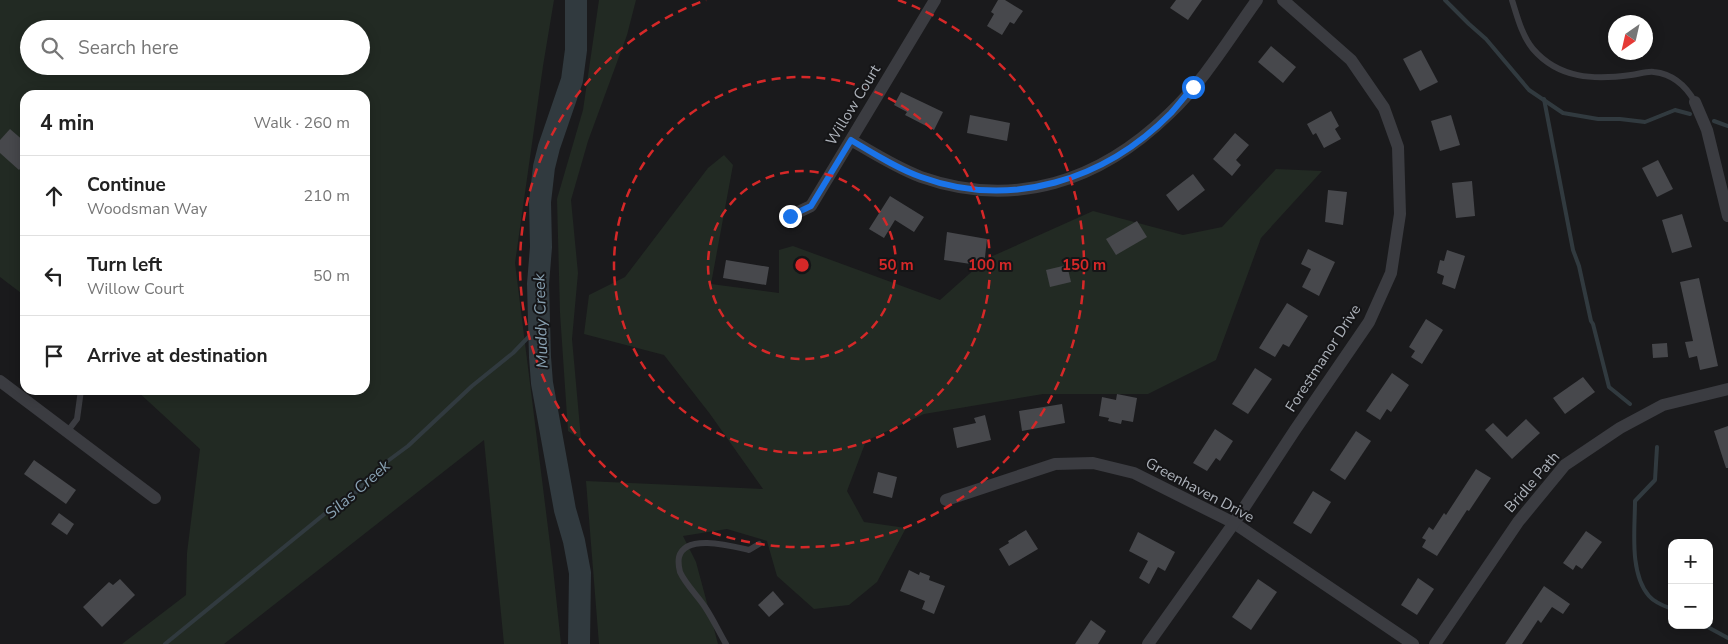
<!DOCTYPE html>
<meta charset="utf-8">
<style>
:root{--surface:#fff;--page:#f6f6f6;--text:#222;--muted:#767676;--line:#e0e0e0}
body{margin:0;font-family:"Nunito Sans",sans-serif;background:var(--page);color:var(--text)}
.controls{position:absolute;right:15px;bottom:15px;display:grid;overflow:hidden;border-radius:10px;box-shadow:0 2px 12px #0003}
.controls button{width:45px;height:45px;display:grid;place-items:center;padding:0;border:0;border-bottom:1px solid var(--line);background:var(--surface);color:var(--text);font:25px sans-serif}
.compass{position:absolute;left:1608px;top:15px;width:45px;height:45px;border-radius:50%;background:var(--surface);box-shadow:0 2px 12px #0003;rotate:214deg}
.stop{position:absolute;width:15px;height:15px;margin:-11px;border:4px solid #1a73e8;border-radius:50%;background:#fff}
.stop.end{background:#1a73e8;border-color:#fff;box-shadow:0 1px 5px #0008}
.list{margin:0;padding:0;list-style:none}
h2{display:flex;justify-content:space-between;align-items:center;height:65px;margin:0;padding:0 20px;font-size:21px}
h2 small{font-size:16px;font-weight:400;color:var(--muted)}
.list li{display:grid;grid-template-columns:32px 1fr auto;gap:15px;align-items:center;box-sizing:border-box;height:80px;padding:0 20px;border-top:1px solid var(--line)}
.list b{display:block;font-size:19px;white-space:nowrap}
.list p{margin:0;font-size:16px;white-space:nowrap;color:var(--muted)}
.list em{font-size:16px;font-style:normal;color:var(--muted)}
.icon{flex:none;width:28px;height:28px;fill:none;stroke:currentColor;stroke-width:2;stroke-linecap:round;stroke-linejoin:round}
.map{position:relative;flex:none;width:1728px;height:644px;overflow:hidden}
.search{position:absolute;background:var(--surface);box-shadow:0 2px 12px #0003;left:20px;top:20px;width:350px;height:55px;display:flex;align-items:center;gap:12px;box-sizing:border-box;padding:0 18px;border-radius:28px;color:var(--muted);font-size:19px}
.panel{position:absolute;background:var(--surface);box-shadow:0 2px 12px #0003;left:20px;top:90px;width:350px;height:305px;border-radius:15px}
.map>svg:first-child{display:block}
</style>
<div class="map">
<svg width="1728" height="644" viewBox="0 0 1728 644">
<rect width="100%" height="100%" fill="#1a1a1c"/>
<g fill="#222a23" fill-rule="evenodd">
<path d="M0 0H554L543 66 515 263 553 568 561 644H504L484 440 224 644H122L186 595 187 553 200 449 136 390H365V95H25V296L0 277ZM29 29H361V66H29Z"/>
<path d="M599 0H636L627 35 588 141 571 200 578 273 572 339 581 439 568 431 560 313 557 199 583 110Z"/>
<path d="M724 155 733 165 711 284 779 293V250L793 246 940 300 986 259 1093 211 1183 235 1222 227 1276 169 1322 171 1261 238 1216 360 1148 394H1043L924 414 866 441 847 491 864 522 906 528 877 582 849 605 814 609 777 576 767 541 727 529 683 536 696 562 718 644H599L586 481 763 489 710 414 664 355 584 334 589 295 625 277 708 168Z"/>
</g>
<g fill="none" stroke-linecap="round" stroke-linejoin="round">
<g stroke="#313a3f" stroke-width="4">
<path d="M1445 0 1469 24 1486 39 1529 90 1563 113 1598 119H1620L1645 122 1675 110 1690 114"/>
<path d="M1544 99 1573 250 1579 266 1591 321 1593 324 1609 387 1630 404"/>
<path d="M1714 121 1728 126"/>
<path d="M1657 447 1655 480 1635 501C1635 529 1629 573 1649 596 1655 603 1664 606 1672 609"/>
<path d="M1704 625 1728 638"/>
<path d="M165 644 338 503 355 493 385 463 408 446 472 386 513 353 540 325"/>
</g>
<path stroke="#313a3f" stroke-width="22" d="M576 0V50L572 80 549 147 544 167 540 202 541 247 538 284 540 357 542 383 565 510 574 541 580 573 579 644"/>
</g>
<g fill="#47484c">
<path d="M998 0H1005L1023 11 1014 24 1010 22 1002 35 987 26 994 14 991 12Z"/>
<path d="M1176 0H1202L1188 20 1170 8Z"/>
<path d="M1271 46 1296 67 1283 83 1258 62Z"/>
<path d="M1421 50 1438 82 1420 91 1403 59Z"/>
<path d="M901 92 943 112 934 130 905 115 907 112 894 105Z"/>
<path d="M1331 111 1339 126 1335 129 1341 139 1324 148 1316 133 1313 135 1307 124Z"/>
<path d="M970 115 1010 123 1007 141 967 133Z"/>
<path d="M1451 115 1460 145 1440 151 1431 121Z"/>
<path d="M10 129 25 142V163L19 170 0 153V140Z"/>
<path d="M1235 133 1249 145 1236 160 1241 165 1232 176 1213 159Z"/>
<path d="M1658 160 1673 189 1657 197 1642 168Z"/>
<path d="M1193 174 1205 190 1178 211 1166 195Z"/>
<path d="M1472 181 1475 216 1456 218 1452 183Z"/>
<path d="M1328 190 1347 192 1343 225 1325 222Z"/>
<path d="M890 196 924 217 914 232 895 220 884 238 869 229Z"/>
<path d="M1682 214 1692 247 1672 253 1662 220Z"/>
<path d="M1137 221 1147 237 1116 255 1106 239Z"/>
<path d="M947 232 987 239 984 266 944 260Z"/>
<path d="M1308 249 1335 262 1319 296 1302 287 1311 269 1301 264Z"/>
<path d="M1447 250 1465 256 1455 289 1442 284 1444 276 1437 273 1440 260 1444 261Z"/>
<path d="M726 260 769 267 766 285 723 278Z"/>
<path d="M1067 265 1071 282 1050 287 1046 270Z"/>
<path d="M1699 278 1718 366 1700 370 1697 356 1689 358 1685 342 1693 341 1680 282Z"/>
<path d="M1287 303 1308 316 1289 347 1283 344 1275 357 1259 348Z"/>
<path d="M1426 319 1443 330 1422 364 1411 357 1415 351 1409 347Z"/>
<path d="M1667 343 1668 357 1653 358 1652 344Z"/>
<path d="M1255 368 1272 379 1248 414 1232 404Z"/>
<path d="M1392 373 1409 385 1391 412 1387 409 1380 420 1366 411Z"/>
<path d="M1583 377 1595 392 1565 414 1553 398Z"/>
<path d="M1117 394 1137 398 1133 422 1122 420 1121 424 1108 421 1109 418 1099 416 1102 397 1116 400Z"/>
<path d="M1062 404 1065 423 1022 431 1019 411Z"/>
<path d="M985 415 991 440 957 448 953 428 976 423 974 418Z"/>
<path d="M1526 419 1540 433 1512 459 1485 430 1493 423 1507 437Z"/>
<path d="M1728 426V468H1726L1714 431Z"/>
<path d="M1215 429 1233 441 1220 461 1216 458 1207 471 1193 463Z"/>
<path d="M1356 431 1371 441 1345 480 1330 470Z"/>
<path d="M34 460 76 490 66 504 24 474Z"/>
<path d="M1476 469 1491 478 1469 511 1467 510 1437 556 1422 547 1426 540 1422 538 1429 527 1433 530 1444 513 1446 515Z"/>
<path d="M878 472 897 477 892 498 873 493Z"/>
<path d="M1313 491 1331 502 1311 534 1293 523Z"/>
<path d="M59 513 74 524 67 535 51 524Z"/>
<path d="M1026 530 1038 549 1009 566 999 549 1009 543 1008 541Z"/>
<path d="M1586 531 1602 542 1582 569 1576 565 1573 570 1563 563Z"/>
<path d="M1138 532 1175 552 1165 571 1158 567 1149 584 1139 578 1148 561 1129 551Z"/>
<path d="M909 570 919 575 920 572 930 576 929 580 945 586 934 614 922 609 925 601 900 591Z"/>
<path d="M1418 578 1434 589 1417 615 1401 605Z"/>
<path d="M120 579 135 595 102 627 83 607 109 582 113 585Z"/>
<path d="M1258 579 1277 592 1251 630 1232 617Z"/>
<path d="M1544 586 1570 604 1563 614 1552 607 1541 623 1538 620 1522 644H1505Z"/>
<path d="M773 591 784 604 769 617 758 605Z"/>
<path d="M1091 620 1106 631 1098 644H1075Z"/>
</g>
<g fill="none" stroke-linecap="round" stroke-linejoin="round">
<g stroke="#3b3c41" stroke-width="6">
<path d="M1512 0C1517 16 1522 36 1533 49 1559 79 1594 80 1631 75 1639 74 1647 71 1654 72 1673 74 1686 86 1695 102"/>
<path d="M67 432 77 419 81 390"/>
<path d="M726 644C719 632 713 619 705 607 698 596 686 585 680 572 679 568 678 562 679 557 685 533 732 546 749 550L759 544"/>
</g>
<g stroke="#3b3c41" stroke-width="12">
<path d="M1695 102 1707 130 1728 216"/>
<path d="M851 140C873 153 897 168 921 177 1015 210 1100 181 1169 114 1204 81 1229 39 1257 0"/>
<path d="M790 216 811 206 935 0"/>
<path d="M0 381 155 498"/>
<path d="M946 500 1055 464 1093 463 1134 473 1234 523 1413 644"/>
<path d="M1148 644 1234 523 1295 430 1369 322 1391 273 1400 214 1398 147 1384 108 1351 60 1283 0"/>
<path d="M1435 644 1518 522 1565 465 1620 428 1663 405 1728 389"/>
</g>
</g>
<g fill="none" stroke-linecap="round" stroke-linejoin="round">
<path stroke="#1a73e8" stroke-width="6" d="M790 216 811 206 851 140C873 153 896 168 921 177 1011 210 1105 180 1171 113 1178 105 1185 96 1193 87"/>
</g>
<g fill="none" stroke="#d62828" stroke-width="2.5" stroke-dasharray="9 6">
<circle cx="802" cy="265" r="94"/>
<circle cx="802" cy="265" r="188"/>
<path d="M898 0A282 282 0 1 1 706 0"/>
</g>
<g text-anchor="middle" stroke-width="4" stroke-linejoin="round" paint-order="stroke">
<g font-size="15" fill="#adb2ba" stroke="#151517">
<text transform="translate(853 105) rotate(-59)" y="5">Willow Court</text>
<text transform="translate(1323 358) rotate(-57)" y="5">Forestmanor Drive</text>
<text transform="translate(1532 482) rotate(-49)" y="5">Bridle Path</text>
<text transform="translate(1200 490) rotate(28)" y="5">Greenhaven Drive</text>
</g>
<g font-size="16" font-style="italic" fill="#88a1b2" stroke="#151517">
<text transform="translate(540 321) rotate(-92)" y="6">Muddy Creek</text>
<text transform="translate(357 489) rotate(-41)" y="6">Silas Creek</text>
</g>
</g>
<circle cx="802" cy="265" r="8" fill="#d62828" stroke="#151517" stroke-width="2.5"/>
<g font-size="15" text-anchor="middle" font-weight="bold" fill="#d62828" stroke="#151517" stroke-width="4" stroke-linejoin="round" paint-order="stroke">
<text x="896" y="270">50 m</text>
<text x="990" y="270">100 m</text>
<text x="1084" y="270">150 m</text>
</g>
</svg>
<div class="controls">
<button>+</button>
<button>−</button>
</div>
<svg class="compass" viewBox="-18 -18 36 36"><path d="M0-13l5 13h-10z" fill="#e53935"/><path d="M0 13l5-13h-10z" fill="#767676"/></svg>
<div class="stop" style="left:1193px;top:87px"></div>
<div class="stop end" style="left:790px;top:216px"></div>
<div class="search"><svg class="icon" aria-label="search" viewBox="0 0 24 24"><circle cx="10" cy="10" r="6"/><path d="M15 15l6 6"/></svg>Search here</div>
<section class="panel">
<h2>4 min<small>Walk · 260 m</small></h2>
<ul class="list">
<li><svg class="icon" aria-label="ahead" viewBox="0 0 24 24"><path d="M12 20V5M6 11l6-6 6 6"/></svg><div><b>Continue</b><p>Woodsman Way</p></div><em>210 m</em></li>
<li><svg class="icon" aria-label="left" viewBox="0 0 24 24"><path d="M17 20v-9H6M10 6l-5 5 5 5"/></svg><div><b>Turn left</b><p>Willow Court</p></div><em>50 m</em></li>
<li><svg class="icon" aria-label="arrive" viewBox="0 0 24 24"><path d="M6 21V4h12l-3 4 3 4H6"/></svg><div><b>Arrive at destination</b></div></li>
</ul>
</section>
</div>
